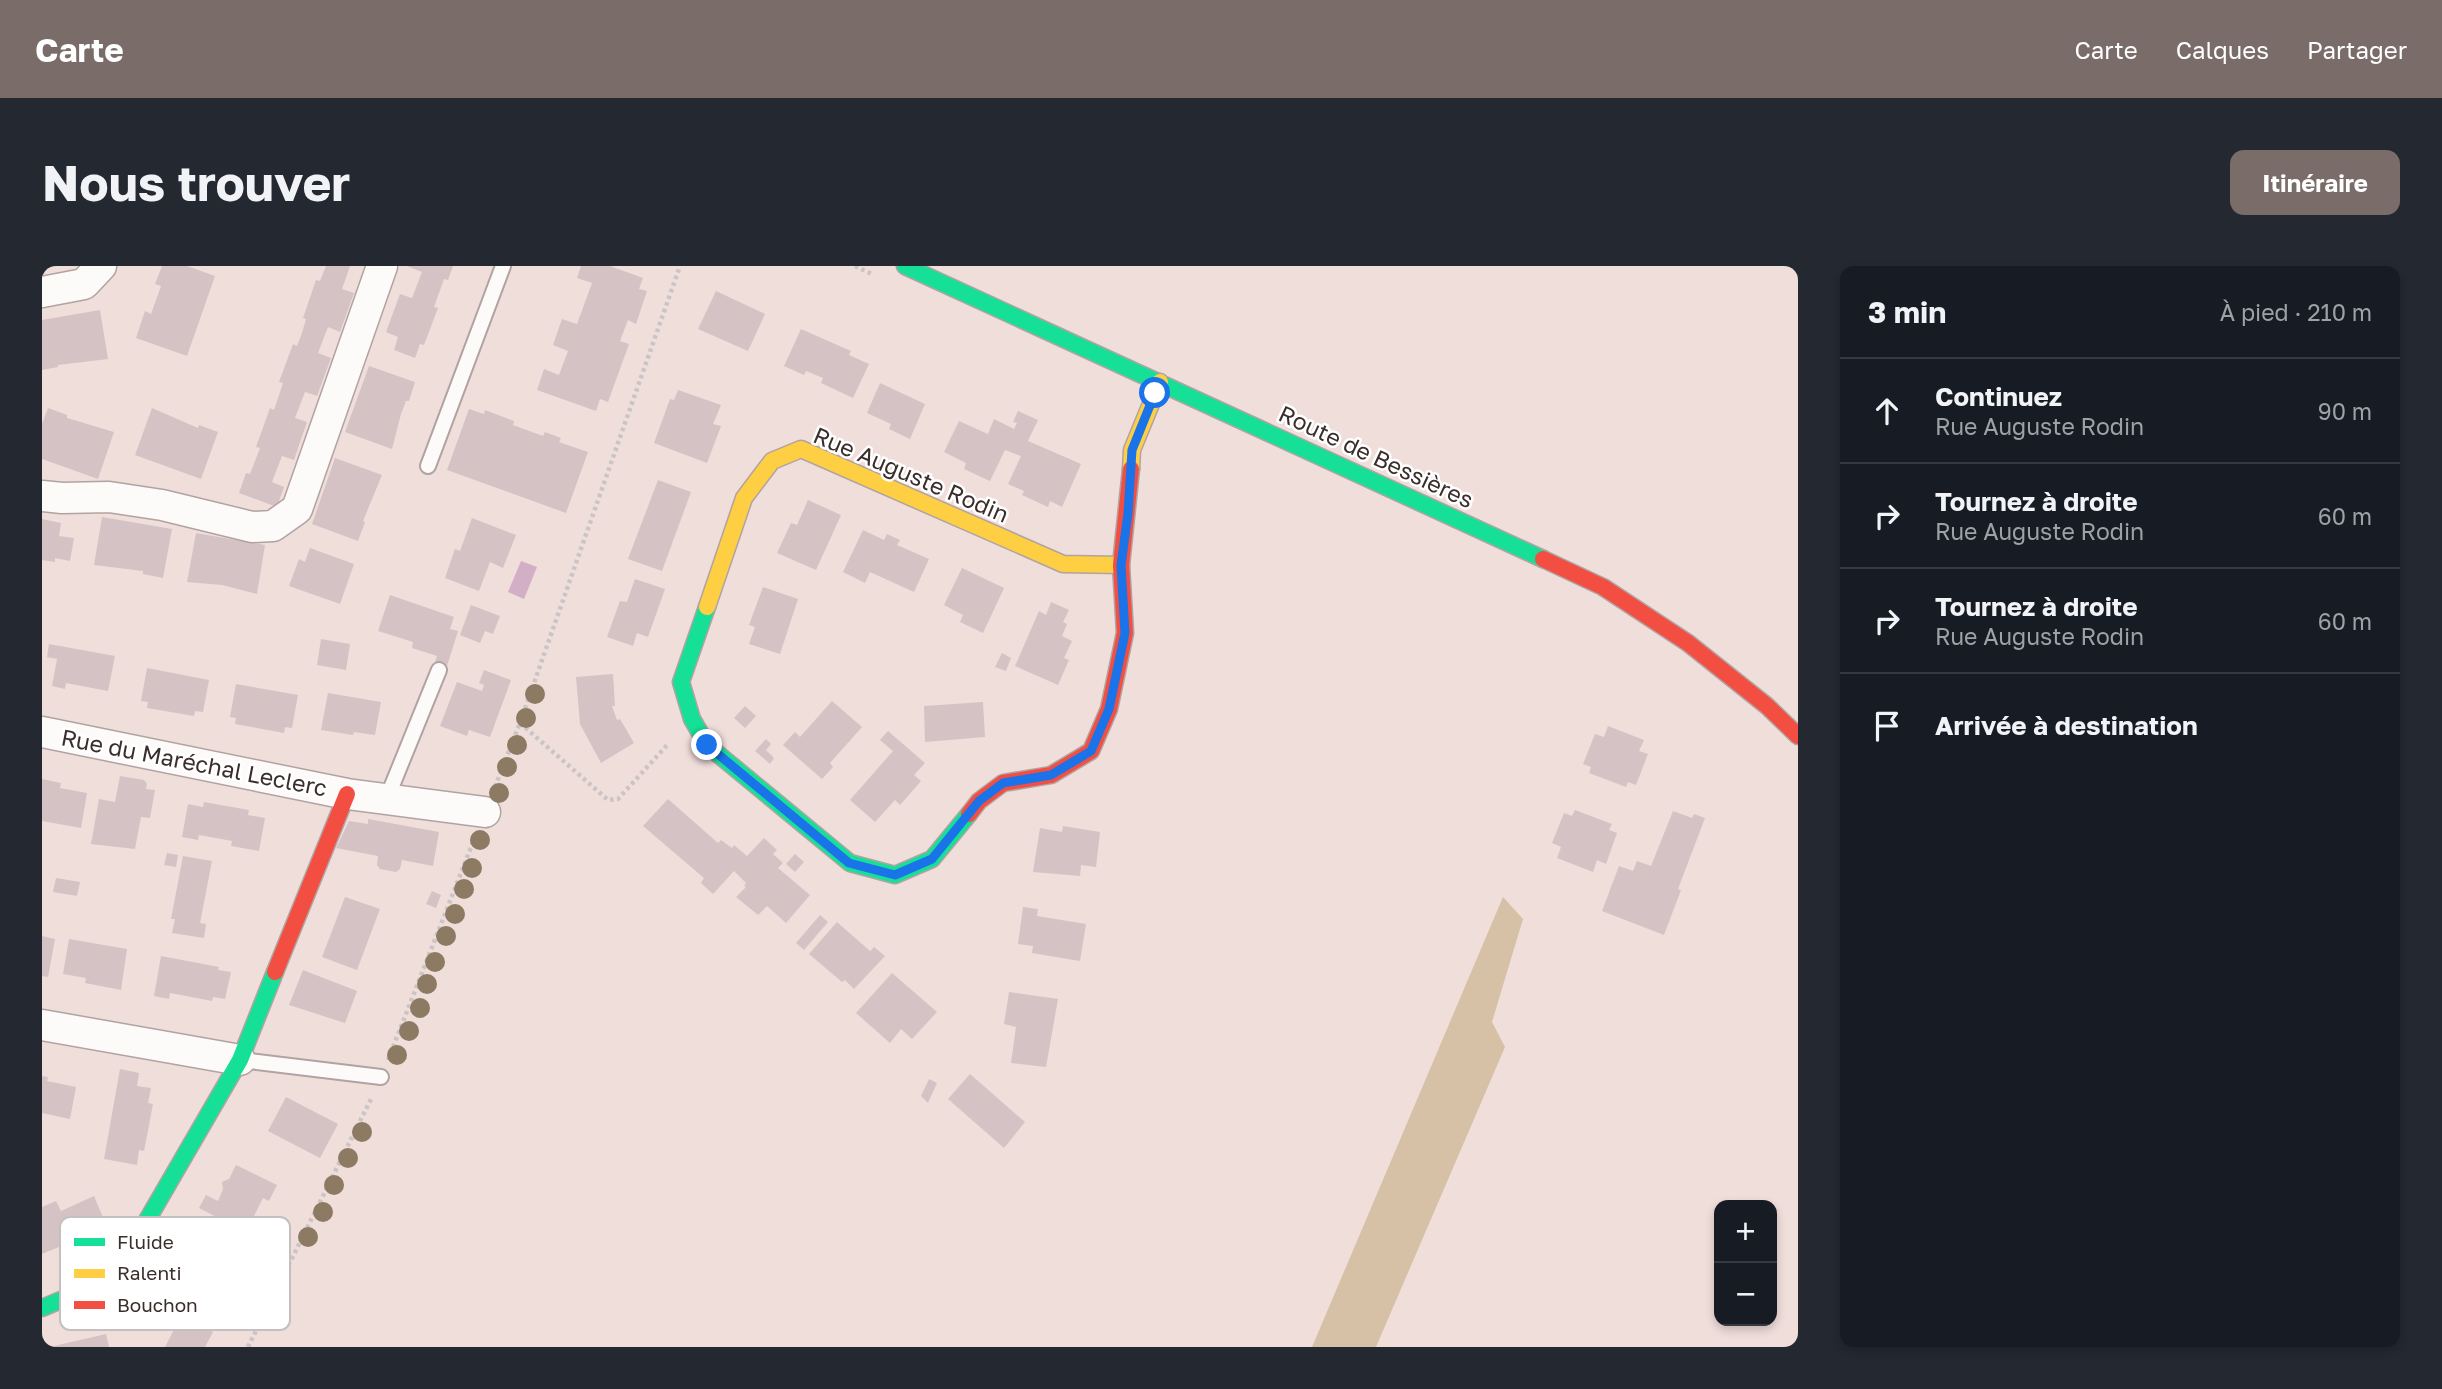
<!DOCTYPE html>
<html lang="fr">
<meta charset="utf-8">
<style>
:root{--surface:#171b24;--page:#242831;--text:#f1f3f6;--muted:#9ea1a6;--line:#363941;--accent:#7a6c69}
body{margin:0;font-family:"Golos Text",sans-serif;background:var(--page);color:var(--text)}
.controls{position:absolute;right:21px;bottom:21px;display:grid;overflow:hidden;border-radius:14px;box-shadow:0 4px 10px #0003}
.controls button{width:63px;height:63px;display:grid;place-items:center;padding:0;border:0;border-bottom:2px solid var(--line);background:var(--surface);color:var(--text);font:35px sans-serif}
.stop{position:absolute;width:21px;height:21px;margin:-16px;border:5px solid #1a73e8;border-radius:50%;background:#fff}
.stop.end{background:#1a73e8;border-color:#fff;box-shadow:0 2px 7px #0008}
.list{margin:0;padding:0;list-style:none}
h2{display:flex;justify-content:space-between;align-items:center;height:91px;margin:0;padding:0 28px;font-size:30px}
h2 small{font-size:23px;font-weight:400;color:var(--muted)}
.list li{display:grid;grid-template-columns:46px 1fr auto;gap:21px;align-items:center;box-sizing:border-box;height:105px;padding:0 28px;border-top:2px solid var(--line)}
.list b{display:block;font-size:26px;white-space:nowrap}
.list p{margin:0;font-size:23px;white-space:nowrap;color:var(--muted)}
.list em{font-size:23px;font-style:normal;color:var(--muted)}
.icon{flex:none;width:38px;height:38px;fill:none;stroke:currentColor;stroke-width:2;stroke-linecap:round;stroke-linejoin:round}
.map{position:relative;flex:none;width:1756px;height:1081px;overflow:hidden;border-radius:14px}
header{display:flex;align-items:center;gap:42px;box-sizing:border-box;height:98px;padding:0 35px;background:var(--accent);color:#fff}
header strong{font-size:33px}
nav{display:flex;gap:38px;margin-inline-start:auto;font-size:24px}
.intro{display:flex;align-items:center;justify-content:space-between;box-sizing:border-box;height:168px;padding:0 42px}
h1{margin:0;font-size:49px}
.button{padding:18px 32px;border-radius:14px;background:var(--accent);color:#fff;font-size:24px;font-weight:700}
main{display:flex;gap:42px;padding:0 42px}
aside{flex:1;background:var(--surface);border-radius:14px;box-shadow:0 4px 10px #0003}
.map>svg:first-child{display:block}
</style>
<header>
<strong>Carte</strong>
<nav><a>Carte</a><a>Calques</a><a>Partager</a></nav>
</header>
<div class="intro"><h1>Nous trouver</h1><a class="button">Itinéraire</a></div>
<main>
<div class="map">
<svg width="1756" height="1081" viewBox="0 0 1756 1081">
<rect width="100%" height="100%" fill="#f0dedb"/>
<path fill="#d7c1a6" d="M1461 631 1481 653 1450 756 1463 781 1334 1081H1270Z"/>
<path fill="#d2afc6" d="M479 295 495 301 482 333 466 326Z"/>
<g fill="#d5c2c4">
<path d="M120 0H145L173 10 145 90 94 72 103 45 109 48 119 20 113 18Z"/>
<path d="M284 0H308L300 23 312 27 298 66 286 61 276 87 289 92 275 130 263 126 253 152 265 156 252 194 240 190 230 216 242 221 235 241 197 227 204 207 208 208 218 182 214 181 228 142 232 144 241 117 237 116 251 78 255 80 260 67 264 53 261 52 274 14 278 15Z"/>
<path d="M365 0H411L406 14 402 13 392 41 396 42 382 79 378 78 373 92 352 84 356 71 344 66 358 28 370 32 380 6Z"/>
<path d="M539 0H568L601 12 597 23 605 25 594 58 586 54 578 75 587 78 566 136 558 133 554 145 495 124 502 103 517 109 526 85 511 79 520 53 535 58 550 17 535 12Z"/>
<path d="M674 25 723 48 706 85 656 63Z"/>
<path d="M58 44 66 93 16 99V101L0 104V54Z"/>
<path d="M759 63 809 85 807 89 827 98 811 132 779 117 781 112 764 105 762 109 742 100Z"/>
<path d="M327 100 373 116 367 135H364L359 148 350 183 303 166Z"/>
<path d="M838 117 883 138 868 173 847 163 849 158 825 147Z"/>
<path d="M636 124 679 139 671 158 679 160 665 197 612 177 628 133 632 134Z"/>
<path d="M6 142 25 149V152L72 166 56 213 0 193V158Z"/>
<path d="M110 142 156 162 157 159 176 166 159 213 93 189Z"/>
<path d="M427 143 442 148 443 144 472 155 471 159 501 170 503 166 519 172 517 176 546 186 524 247 405 204Z"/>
<path d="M976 145 996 154 986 175 1039 198 1020 241 1008 235 1006 241 980 229 982 225 966 218 979 190 963 184 948 215 922 203 924 197 902 186 917 155 946 168 952 153 972 163 975 157 971 156Z"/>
<path d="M293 192 340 209 321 255 323 256 316 275 270 258Z"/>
<path d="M616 214 649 226 620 305 586 293Z"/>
<path d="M766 234 799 249 774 304 735 287 749 257 755 259Z"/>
<path d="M60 251 130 263 121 312 101 308V305L52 299Z"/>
<path d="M430 252 474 269 461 302 448 296 437 325 403 312 413 283 418 285Z"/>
<path d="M0 253 19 257 17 270 32 272 28 295 13 292V296L0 294Z"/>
<path d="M821 264 842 274 845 268 858 274 855 279 887 293 872 326 828 306 823 317 801 306Z"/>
<path d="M154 267 223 279 215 328 180 319 145 316Z"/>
<path d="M268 282 312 298 298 338 247 320 257 293 263 296Z"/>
<path d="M920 302 962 322 941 367 918 356 921 349 902 339Z"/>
<path d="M593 313 623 323 606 371 595 367 591 380 565 371 578 335 585 336Z"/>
<path d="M721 321 756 333 738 388 707 378 713 361 707 359Z"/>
<path d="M348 329 412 351 408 363 416 365 405 400 393 396 395 390 370 382 371 376 336 365Z"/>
<path d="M1009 336 1027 344 1021 356 1025 358 1020 370 1030 375 1022 392 1027 394 1016 419 973 400 997 345 1004 349Z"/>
<path d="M429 339 458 350 451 368 443 365 438 377 418 369Z"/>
<path d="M279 373 308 378 304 404 275 399Z"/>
<path d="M7 378 73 390 66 425 24 417 23 423 10 420 15 393 5 391Z"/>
<path d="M960 387 969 392 964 405 953 401Z"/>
<path d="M105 402 167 414 161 446 153 445 152 450 105 442 106 436 99 435Z"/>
<path d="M442 404 469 414 448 471 427 464 425 470 398 460 415 416 440 425 442 419 437 417Z"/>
<path d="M571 408 573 440H570L575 454 578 453 592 477 559 497 538 458 534 411Z"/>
<path d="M194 418 256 429 250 462 243 461 242 467 193 458 194 452 188 451Z"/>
<path d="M286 427 339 436 333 469 312 466 311 469 279 464Z"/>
<path d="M790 435 820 461 788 497 791 501 780 513 741 479 753 466 758 471Z"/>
<path d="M941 436 943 471 883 476 882 440Z"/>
<path d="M703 440 714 450 703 462 692 452Z"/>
<path d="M1566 460 1602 474 1597 485 1606 488 1594 519 1586 516 1584 521 1547 507 1549 501 1541 498 1553 468 1562 471Z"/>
<path d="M846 465 883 497 872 509 879 515 858 539 853 534 833 556 808 534 851 485 838 474Z"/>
<path d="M724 473 729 478 724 484 732 492 728 498 713 485Z"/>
<path d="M78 510 102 514 105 518 104 523 113 524 108 552 99 551 93 583 49 578 57 533 73 536Z"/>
<path d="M0 513 19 517 18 522 45 527 39 562 0 555Z"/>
<path d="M626 533 676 577 679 574 690 582 692 579 705 590 722 572 735 584 731 588 741 597 736 602 768 629 744 657 725 640 716 649 694 631 704 621 702 620 704 617 692 605 671 628 659 617 662 612 601 560Z"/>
<path d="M162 536 207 544 206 549 223 552 217 585 189 580 190 575 157 569 156 574 140 571 146 538 161 541Z"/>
<path d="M1533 544 1570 558 1567 564 1575 567 1564 598 1555 594 1551 606 1515 592 1519 581 1510 577 1522 547 1530 550Z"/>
<path d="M1631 545 1650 552 1652 548 1663 552 1636 623 1639 624 1622 669 1560 645 1577 600 1591 605 1595 595 1609 600Z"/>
<path d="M326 553 397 566 391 600 360 594 358 603 354 606 338 603 335 599 336 590 294 582 307 555 326 558Z"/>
<path d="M1021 560 1058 566 1054 601 1039 599 1038 610 991 606 998 562 1020 566Z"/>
<path d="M125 587 136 589 134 601 122 599Z"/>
<path d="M753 588 762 596 753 606 744 598Z"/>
<path d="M141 590 170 595 158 657 164 658 162 672 130 667 133 653H129Z"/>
<path d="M14 612 38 616 35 630 11 626Z"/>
<path d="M390 625 399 629 394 642 384 638Z"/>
<path d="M303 631 338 643 315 704 280 691Z"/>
<path d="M981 641 996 643 995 650 1044 658 1038 695 990 687 991 680 976 678Z"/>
<path d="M778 649 786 656 762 684 754 677Z"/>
<path d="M795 656 828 685 832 681 843 690 812 723 803 714 800 716 767 688Z"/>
<path d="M0 670 13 673 6 711 0 710Z"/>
<path d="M27 673 85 683 79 724 43 717 44 712 21 708Z"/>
<path d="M119 690 177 701 176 704 189 706 183 733 171 731 170 735 128 727 127 733 112 730Z"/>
<path d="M261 704 315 725 303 757 247 739Z"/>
<path d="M850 707 895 746 870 773 859 763 848 777 814 747Z"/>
<path d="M967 726 1016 733 1004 801 969 797 974 761 962 758Z"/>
<path d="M78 803 97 807 95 820 109 822 106 837 111 838 104 875 102 885 97 884 95 899 62 893Z"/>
<path d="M928 808 983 856 962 882 906 833Z"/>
<path d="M0 810 6 811 5 815 34 821 28 853 0 847Z"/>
<path d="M887 813 895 817 886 837 879 830Z"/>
<path d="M244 831 296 858 278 892 226 865Z"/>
<path d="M194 899 235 919 227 935 221 932 204 966 157 942 164 929 176 935 181 923 180 916 187 913Z"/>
<path d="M52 930 65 961 0 988V941L14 935 19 945Z"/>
<path d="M237 970 249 976 237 996 226 990Z"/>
<path d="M139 1050 171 1066 163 1081H123Z"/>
<path d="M64 1068 67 1081H12V1080Z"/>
</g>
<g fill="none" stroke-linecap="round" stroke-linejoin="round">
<defs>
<g id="lane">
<path d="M386 200 461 0"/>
<path d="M345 532 397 404"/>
<path d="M199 794 339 811"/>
</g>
<g id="street">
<path d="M0 26 42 18 59 0"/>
<path d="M0 230 20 232 67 231 120 239 210 261 231 260 255 243 340 0"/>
<path d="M0 466 305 528 443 546"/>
<path d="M0 759 198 794"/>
</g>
<g id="fast">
<path d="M863 0 1501 293"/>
<path d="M665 341 639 416 650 453 665 479 808 597 853 609 890 593 927 548"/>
<path d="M0 1042 57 1018 89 982 198 794 233 706"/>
</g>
<g id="slow">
<path d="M1089 203 1090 184 1118 116"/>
<path d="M665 341 702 232 730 195 759 183 1021 298 1079 299"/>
</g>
<g id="jam">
<path d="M1501 293 1561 321 1646 377 1725 440 1756 470"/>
<path d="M927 548 937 535 961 517 1009 509 1049 485 1067 443 1083 367 1079 299 1089 203"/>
<path d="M233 706 305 528"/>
</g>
</defs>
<use href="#lane" stroke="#b1a3a1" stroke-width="18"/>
<use href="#street" stroke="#b1a3a1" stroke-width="33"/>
<use href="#fast" stroke="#b1a3a1" stroke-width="19"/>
<use href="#slow" stroke="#b1a3a1" stroke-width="19"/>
<use href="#jam" stroke="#b1a3a1" stroke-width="19"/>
<g stroke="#cac5c4" stroke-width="4.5" stroke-dasharray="3.5 3.5" stroke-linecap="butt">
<path d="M813 0 832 9"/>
<path d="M478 457 566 534 576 533 627 477"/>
<path d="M453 521 478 457 638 0"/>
<path d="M346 794 433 571"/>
<path d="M206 1081 330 831"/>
</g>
<use href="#lane" stroke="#fdfafa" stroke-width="14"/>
<use href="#street" stroke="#fdfafa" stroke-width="30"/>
<use href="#fast" stroke="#16e098" stroke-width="16"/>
<use href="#slow" stroke="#ffcf43" stroke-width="16"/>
<use href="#jam" stroke="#f24e42" stroke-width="16"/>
</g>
<g fill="#8c7a63">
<circle cx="493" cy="428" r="10"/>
<circle cx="484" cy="452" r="10"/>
<circle cx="475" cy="479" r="10"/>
<circle cx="465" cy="501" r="10"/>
<circle cx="457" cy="527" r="10"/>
<circle cx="438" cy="574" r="10"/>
<circle cx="430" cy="602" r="10"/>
<circle cx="422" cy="623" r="10"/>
<circle cx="413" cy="648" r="10"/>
<circle cx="404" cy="670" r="10"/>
<circle cx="393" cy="696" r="10"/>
<circle cx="385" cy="718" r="10"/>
<circle cx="378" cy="742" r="10"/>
<circle cx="367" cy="765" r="10"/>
<circle cx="355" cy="789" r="10"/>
<circle cx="320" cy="866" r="10"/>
<circle cx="306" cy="892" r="10"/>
<circle cx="292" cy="919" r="10"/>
<circle cx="281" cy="946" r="10"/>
<circle cx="266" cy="971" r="10"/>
</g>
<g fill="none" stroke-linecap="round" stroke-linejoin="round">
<path stroke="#1a73e8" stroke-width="9" d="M665 479 807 597 853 609 890 593 937 535 961 517 1009 509 1049 485 1067 443 1083 367 1079 299 1086 247 1090 184 1113 127"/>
</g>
<g text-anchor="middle" stroke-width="5" stroke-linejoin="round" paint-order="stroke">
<g font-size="23" fill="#3a2e2c" stroke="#fff">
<text transform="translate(1334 191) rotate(25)" y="8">Route de Bessières</text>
<text transform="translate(869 209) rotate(23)" y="8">Rue Auguste Rodin</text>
<text transform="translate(152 497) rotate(11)" y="8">Rue du Maréchal Leclerc</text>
</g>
</g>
<rect x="18" y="951" width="230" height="113" rx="10" fill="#fff" stroke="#c4c0c0" stroke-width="2"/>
<rect x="32" y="972" width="31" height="8" fill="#16e098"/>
<rect x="32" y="1003" width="31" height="9" fill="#ffcf43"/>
<rect x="32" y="1035" width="31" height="8" fill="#f24e42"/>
<g font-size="19" fill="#3a2e2c">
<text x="75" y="983">Fluide</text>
<text x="75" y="1014">Ralenti</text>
<text x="75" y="1046">Bouchon</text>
</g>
</svg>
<div class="controls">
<button>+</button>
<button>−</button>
</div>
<div class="stop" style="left:1113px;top:127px"></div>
<div class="stop end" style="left:665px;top:479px"></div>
</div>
<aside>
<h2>3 min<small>À pied · 210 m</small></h2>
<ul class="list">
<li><svg class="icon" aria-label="ahead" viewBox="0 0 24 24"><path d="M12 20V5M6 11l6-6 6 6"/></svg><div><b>Continuez</b><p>Rue Auguste Rodin</p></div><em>90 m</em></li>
<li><svg class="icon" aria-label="right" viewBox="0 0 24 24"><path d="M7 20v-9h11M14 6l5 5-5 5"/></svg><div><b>Tournez à droite</b><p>Rue Auguste Rodin</p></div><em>60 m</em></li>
<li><svg class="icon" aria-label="right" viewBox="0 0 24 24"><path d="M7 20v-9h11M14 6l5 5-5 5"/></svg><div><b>Tournez à droite</b><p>Rue Auguste Rodin</p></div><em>60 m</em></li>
<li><svg class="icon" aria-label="arrive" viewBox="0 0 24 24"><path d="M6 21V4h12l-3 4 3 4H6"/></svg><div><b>Arrivée à destination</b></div></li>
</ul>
</aside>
</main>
